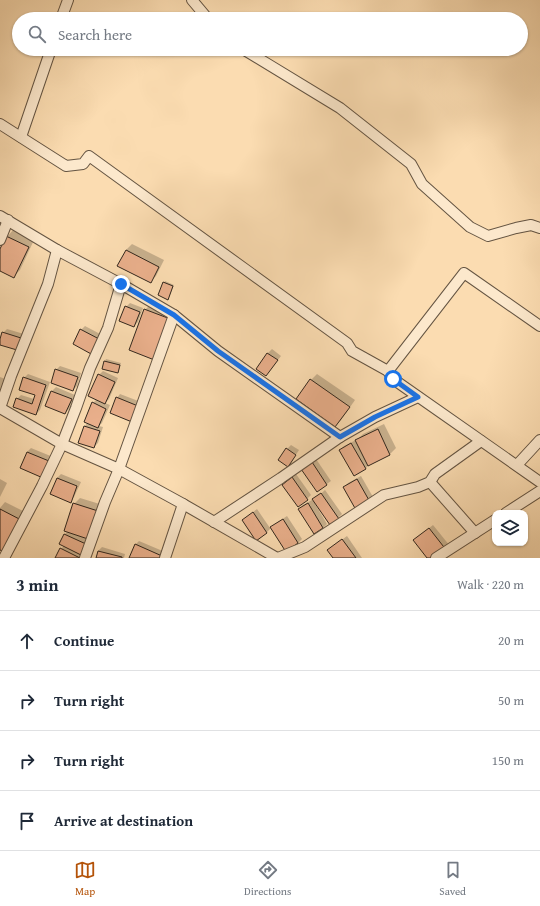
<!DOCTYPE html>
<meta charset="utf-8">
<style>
:root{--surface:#fff;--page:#f6f6f7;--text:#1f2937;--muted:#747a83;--line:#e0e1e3;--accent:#b45309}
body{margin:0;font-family:"Gentium Book Plus",serif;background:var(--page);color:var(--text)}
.controls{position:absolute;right:12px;bottom:12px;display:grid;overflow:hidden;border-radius:8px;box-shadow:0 1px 3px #0004}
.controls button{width:36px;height:36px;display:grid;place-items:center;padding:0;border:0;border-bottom:1px solid var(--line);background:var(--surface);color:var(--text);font:20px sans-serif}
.stop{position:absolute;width:12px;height:12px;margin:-9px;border:3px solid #1a73e8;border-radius:50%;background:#fff}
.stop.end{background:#1a73e8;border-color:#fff;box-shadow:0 1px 4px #0008}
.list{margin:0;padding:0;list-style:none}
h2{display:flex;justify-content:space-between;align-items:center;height:52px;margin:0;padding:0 16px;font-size:17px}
h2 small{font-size:13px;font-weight:400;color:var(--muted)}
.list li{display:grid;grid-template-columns:26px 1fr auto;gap:12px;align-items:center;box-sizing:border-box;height:60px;padding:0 16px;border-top:1px solid var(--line)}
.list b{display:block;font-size:15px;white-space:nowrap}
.list em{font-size:13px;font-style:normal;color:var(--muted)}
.icon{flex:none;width:22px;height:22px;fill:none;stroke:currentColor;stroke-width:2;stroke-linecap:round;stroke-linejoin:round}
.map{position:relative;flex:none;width:540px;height:558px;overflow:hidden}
.search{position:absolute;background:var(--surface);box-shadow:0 1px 3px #0004;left:12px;right:12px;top:12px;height:44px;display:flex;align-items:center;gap:10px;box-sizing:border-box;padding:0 14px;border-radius:22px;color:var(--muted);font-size:15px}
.sheet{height:292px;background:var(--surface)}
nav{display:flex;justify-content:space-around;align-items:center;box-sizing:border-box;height:56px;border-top:1px solid var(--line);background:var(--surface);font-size:11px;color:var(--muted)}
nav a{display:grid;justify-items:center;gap:2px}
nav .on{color:var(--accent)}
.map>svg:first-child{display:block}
</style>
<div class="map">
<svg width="540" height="558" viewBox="0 0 540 558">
<rect width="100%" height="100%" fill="#fbdcb1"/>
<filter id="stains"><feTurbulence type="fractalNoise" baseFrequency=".005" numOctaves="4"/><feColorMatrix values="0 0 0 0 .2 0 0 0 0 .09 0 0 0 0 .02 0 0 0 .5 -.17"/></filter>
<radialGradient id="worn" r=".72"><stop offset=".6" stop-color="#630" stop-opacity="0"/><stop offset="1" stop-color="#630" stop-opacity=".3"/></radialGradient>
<g fill="#0003">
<path d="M13 230 34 240 20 270 14 276 0 270V251L7 237Z"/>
<path d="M132 244 164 260 156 276 150 282 126 250Z"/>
<path d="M165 281 174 285 169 297 164 283Z"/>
<path d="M130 303 143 308 138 322 134 326 126 307Z"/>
<path d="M151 304 178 314 163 353 145 310Z"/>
<path d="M85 326 104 336 97 349 74 343 81 330Z"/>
<path d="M7 329 24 334 21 345 0 344 3 333Z"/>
<path d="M272 349 281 356 266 375 257 369 268 353Z"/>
<path d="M106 359 121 363 119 370 117 372 103 368 105 361Z"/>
<path d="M60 366 81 373 77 386 73 390 56 370Z"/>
<path d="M103 371 118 378 109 399 105 403 110 405 102 423 99 426 103 427 98 443 94 447 79 442 85 426 88 422 93 403 97 399 99 375Z"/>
<path d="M28 374 50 382 40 410 36 414 17 399 21 395 34 399 36 395 24 378Z"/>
<path d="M317 374 355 400 341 420 335 426 311 380Z"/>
<path d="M0 377 8 380 0 396Z"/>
<path d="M56 387 75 395 69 409 65 413 52 391Z"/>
<path d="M120 394 141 402 136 417 117 398Z"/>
<path d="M384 424 396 448 390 454 370 464 366 468 354 475 340 450 344 446 356 440V441L363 434Z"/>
<path d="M291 445 299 450 292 461 288 465 287 449Z"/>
<path d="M31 448 53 457 46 473 27 452Z"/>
<path d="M316 459 331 481 317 491 303 469Z"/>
<path d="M61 474 81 482 74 497 70 501 57 478Z"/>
<path d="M296 474 311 495 307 499 283 485Z"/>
<path d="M361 476 373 497 369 501 344 487 348 483Z"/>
<path d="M0 479 7 483 0 497Z"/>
<path d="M325 490 342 514 338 518 316 503 315 504 327 524 323 528 299 509 303 505 312 500 313 501Z"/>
<path d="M80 498 103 505 81 558H56L61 549 64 546 60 544 65 534 68 531 74 504Z"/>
<path d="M5 502 31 515 0 548V508Z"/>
<path d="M257 509 270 528 275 524 287 516 302 539 298 543 271 528 266 533 243 520Z"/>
<path d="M433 525 450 546 428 558 419 536Z"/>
<path d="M347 536 362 558H334L328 550Z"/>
<path d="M139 541 165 552 162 558H130L135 545Z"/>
<path d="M102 547 125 554 124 558H97L98 551Z"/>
</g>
<g fill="#e9af8b" stroke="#32271d">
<path d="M6 236 29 247 14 278 0 271V249Z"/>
<path d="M126 250 159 267 151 283 117 266Z"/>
<path d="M163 282 173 286 168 300 158 295Z"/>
<path d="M125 306 140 312 134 327 119 321Z"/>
<path d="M144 309 173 320 157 361 129 350Z"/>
<path d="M80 329 101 340 93 355 73 344Z"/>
<path d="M2 332 21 338 17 350 0 345V339Z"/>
<path d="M267 353 278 360 266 376 256 369Z"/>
<path d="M104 361 120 365 118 373 102 369Z"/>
<path d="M55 369 78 377 73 391 51 383Z"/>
<path d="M98 374 115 382 105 404 88 396Z"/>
<path d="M23 377 46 385 36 415 13 407 16 398 32 404 35 395 19 390Z"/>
<path d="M310 379 350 407 335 427 296 399Z"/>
<path d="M51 391 72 399 65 414 45 406Z"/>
<path d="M116 397 138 406 132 422 110 413Z"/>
<path d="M92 402 106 409 98 428 84 422Z"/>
<path d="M84 426 100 431 94 448 78 443Z"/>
<path d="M378 429 390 455 368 466 355 440Z"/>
<path d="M351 443 366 469 354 476 339 450Z"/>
<path d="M286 448 296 455 288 467 278 460Z"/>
<path d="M27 452 49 461 43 478 20 468Z"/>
<path d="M312 462 327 485 317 492 301 469Z"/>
<path d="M292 477 308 500 298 507 282 485Z"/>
<path d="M57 478 77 486 71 503 50 494Z"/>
<path d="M357 479 370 502 356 510 343 487Z"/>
<path d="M321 493 339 519 330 525 312 499Z"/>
<path d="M73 503 98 511 88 539 64 531Z"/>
<path d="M308 503 323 528 314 534 298 509Z"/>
<path d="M0 509 25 522 8 554 0 550Z"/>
<path d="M253 512 267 533 256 541 242 520Z"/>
<path d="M283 519 298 543 286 552 270 527Z"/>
<path d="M429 528 447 551 438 558H427L413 540Z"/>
<path d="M64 534 86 544 81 555 59 544Z"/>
<path d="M342 539 356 558H333L327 550Z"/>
<path d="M135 544 162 556 161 558H129Z"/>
<path d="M60 548 80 558H55Z"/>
<path d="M98 551 122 557V558H96Z"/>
</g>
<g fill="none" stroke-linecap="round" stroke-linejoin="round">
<defs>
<g id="minor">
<path d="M192 0 208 19"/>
<path d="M61 19 68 0"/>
<path d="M243 49 340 108 411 164 422 184 470 227 488 236 516 228 531 225 540 228"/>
<path d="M0 124 66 166 83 164 89 156 347 343 352 351 388 371 393 379 540 482"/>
<path d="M21 137 51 49"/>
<path d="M0 216 57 250"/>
<path d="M0 240 8 220"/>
<path d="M388 371 464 273 540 326"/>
<path d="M0 408 11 376 48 284 57 250 121 284 174 315 218 351 340 437"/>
<path d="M0 408 62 444 119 469 174 315"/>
<path d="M517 465 540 440"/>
<path d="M430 482 475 533"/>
<path d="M183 504 277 558"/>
<path d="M506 513 540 491"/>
<path d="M214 522 281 478 340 437 375 417 418 397"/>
<path d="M4 558 42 486 62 444 76 408 90 368 108 328 121 284"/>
<path d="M85 558 105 502 119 469 183 504 165 558"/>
<path d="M278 558 305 547 384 495 418 487 430 482 435 474 481 441"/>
<path d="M436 558 495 520"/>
</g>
</defs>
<use href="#minor" stroke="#645442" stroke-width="12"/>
<use href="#minor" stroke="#fce8cc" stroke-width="10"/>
</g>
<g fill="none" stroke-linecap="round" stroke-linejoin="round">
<path stroke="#1a73e8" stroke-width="5" d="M121 284 174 315 218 351 340 437 375 417 418 397 393 379"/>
</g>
<rect width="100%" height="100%" filter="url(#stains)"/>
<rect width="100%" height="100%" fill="url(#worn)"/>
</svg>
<div class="controls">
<button><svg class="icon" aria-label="layers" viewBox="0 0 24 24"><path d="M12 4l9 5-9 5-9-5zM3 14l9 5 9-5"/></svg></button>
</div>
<div class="stop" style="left:393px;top:379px"></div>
<div class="stop end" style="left:121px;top:284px"></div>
<div class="search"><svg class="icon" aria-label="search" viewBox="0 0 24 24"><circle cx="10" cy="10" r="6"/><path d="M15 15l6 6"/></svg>Search here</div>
</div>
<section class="sheet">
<h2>3 min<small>Walk · 220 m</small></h2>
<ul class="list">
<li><svg class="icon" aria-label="ahead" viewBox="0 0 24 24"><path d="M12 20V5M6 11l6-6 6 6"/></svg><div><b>Continue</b></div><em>20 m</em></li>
<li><svg class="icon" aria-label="right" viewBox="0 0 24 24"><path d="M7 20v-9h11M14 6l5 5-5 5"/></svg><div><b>Turn right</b></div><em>50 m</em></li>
<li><svg class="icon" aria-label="right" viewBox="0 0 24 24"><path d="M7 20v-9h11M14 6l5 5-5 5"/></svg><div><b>Turn right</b></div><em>150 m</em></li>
<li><svg class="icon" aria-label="arrive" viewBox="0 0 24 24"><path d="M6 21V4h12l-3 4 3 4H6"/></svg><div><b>Arrive at destination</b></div></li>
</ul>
</section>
<nav>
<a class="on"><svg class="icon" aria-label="map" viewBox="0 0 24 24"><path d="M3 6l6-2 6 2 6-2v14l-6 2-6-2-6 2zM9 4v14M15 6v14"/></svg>Map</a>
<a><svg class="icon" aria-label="directions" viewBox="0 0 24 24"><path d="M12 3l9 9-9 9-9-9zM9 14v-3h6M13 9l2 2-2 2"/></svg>Directions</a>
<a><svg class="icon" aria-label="saved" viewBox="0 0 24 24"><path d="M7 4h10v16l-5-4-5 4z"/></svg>Saved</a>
</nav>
